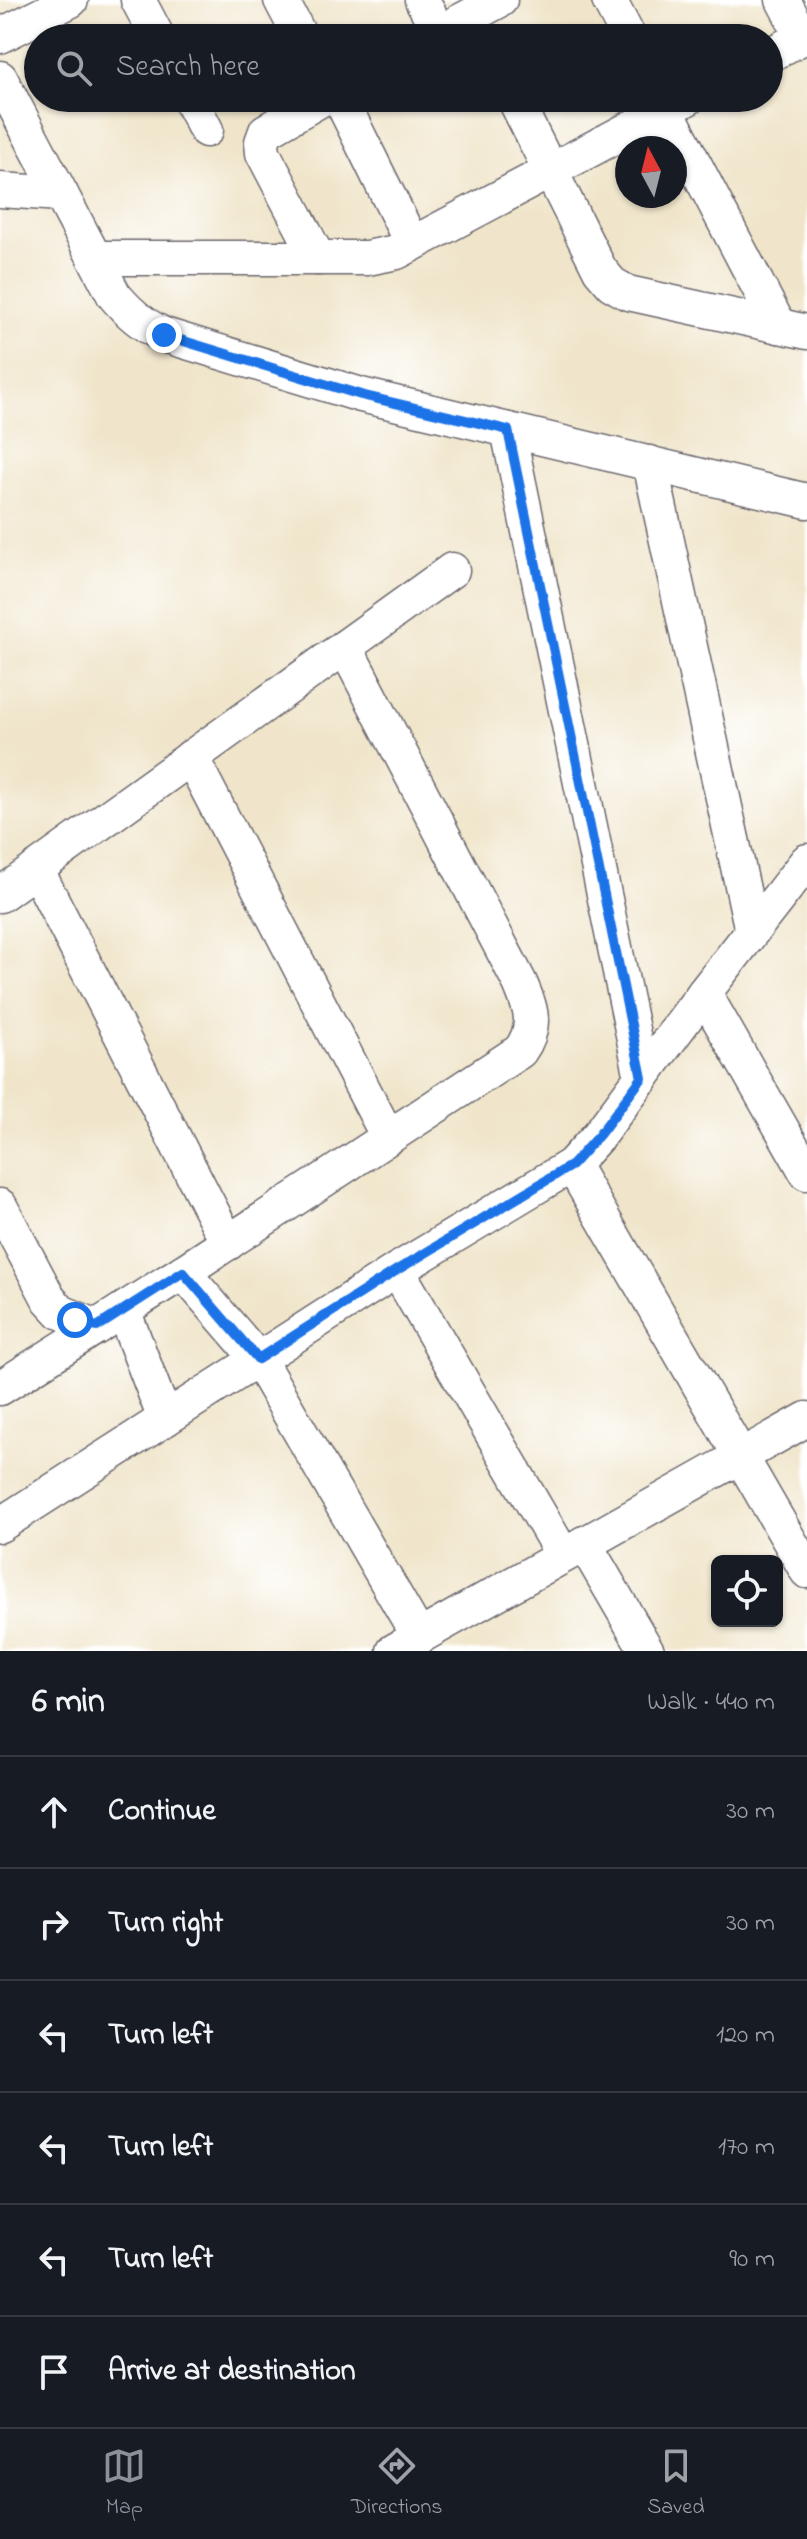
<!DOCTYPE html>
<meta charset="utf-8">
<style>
:root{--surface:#171b24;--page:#20242c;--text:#f1f3f6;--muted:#9ea1a6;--line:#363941;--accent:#8c9099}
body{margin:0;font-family:"Indie Flower",sans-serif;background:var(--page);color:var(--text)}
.controls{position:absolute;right:24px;bottom:24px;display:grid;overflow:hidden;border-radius:12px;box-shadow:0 2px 6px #0004}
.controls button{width:72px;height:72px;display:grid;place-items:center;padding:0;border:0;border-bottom:2px solid var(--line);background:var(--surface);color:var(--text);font:40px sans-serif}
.compass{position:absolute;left:615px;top:136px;width:72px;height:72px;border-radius:50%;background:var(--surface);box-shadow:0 2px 6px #0004;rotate:353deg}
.stop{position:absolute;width:24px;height:24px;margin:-18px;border:6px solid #1a73e8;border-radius:50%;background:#fff}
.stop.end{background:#1a73e8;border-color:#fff;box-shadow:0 2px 8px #0008}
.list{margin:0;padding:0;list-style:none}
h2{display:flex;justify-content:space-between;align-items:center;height:104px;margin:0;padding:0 32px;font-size:34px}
h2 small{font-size:26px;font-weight:400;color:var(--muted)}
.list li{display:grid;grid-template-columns:52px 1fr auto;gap:24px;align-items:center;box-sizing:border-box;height:112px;padding:0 32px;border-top:2px solid var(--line)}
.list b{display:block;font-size:30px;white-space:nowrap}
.list em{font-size:26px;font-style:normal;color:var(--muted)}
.icon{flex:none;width:44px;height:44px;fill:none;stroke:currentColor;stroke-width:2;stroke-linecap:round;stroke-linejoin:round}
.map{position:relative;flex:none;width:807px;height:1651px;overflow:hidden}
.search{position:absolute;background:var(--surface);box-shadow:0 2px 6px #0004;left:24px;right:24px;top:24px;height:88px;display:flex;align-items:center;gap:20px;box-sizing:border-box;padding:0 28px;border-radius:44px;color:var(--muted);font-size:30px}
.sheet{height:776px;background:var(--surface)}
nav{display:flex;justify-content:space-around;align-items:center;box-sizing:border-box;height:112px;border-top:2px solid var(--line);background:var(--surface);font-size:22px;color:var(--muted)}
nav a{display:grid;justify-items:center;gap:4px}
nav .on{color:var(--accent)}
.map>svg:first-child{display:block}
</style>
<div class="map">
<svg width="807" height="1651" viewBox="0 0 807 1651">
<rect width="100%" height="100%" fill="#fff"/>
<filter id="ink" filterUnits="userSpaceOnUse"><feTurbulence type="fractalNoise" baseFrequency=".0125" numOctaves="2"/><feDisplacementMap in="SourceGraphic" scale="16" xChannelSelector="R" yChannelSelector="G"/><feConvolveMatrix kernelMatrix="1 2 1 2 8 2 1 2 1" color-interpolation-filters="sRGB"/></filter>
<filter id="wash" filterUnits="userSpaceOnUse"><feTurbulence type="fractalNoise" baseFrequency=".006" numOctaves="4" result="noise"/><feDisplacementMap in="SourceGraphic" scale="32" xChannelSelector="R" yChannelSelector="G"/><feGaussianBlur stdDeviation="1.8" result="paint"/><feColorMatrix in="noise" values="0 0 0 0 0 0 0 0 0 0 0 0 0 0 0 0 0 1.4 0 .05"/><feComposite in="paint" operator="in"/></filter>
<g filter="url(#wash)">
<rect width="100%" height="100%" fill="#f0e5ca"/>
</g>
<g filter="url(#ink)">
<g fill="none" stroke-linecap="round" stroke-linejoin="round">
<defs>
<g id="minor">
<path d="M138 0 158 38"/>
<path d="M281 0 301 38"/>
<path d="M422 0 429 13"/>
<path d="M609 0 629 38"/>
<path d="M783 0 803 38"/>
<path d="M0 36 71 0"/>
<path d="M429 38 500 0"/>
<path d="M769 55 807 35"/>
<path d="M0 78 114 295C129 313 143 325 164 335L361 395 807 501"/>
<path d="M189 98 206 130"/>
<path d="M340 98 412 244"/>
<path d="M514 98 600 270 612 284 628 293 807 332"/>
<path d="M660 98 779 326"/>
<path d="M0 190 61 194"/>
<path d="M94 258H367L397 252 688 98"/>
<path d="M318 258 263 153 262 142 266 131 323 98"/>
<path d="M508 430 642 1078"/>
<path d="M650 463 752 931"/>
<path d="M191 757 388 1137"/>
<path d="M36 869 228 1243"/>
<path d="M0 895 452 570"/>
<path d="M704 993 807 1173"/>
<path d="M572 1165 807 1571"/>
<path d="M0 1206 49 1299 61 1312 97 1327"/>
<path d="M397 1270 563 1555"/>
<path d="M183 1272 258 1359 419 1637"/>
<path d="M123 1310 165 1419"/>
<path d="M0 1388 183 1272 520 1051C538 1026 531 1009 520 983L345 647"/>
<path d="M0 1525 397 1270 572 1165 599 1135 704 993 807 861"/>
<path d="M584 1543 647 1651"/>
<path d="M394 1651 807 1419"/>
</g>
</defs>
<use href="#minor" stroke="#6a666d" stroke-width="37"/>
<use href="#minor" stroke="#fff" stroke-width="34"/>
</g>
</g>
<g fill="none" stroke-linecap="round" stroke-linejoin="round" filter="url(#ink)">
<path stroke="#1a73e8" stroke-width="10" d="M75 1320 97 1327 183 1272 258 1359 397 1270 572 1165 599 1135 642 1078 508 430 361 395 164 335"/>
</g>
</svg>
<div class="controls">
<button><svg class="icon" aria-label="locate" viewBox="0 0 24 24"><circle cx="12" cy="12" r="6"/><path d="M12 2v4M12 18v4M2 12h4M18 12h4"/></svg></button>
</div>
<svg class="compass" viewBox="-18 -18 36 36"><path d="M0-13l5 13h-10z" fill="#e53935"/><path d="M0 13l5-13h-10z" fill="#9ea1a6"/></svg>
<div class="stop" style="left:75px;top:1320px"></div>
<div class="stop end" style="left:164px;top:335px"></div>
<div class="search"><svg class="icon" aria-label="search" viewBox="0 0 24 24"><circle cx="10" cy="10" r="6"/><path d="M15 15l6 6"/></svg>Search here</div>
</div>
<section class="sheet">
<h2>6 min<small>Walk · 440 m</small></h2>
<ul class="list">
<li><svg class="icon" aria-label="ahead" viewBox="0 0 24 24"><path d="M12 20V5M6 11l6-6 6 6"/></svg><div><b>Continue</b></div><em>30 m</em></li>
<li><svg class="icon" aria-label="right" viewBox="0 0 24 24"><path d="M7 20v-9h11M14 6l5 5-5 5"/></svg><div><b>Turn right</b></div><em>30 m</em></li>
<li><svg class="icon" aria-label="left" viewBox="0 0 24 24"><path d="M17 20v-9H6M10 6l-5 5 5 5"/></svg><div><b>Turn left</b></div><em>120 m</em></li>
<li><svg class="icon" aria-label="left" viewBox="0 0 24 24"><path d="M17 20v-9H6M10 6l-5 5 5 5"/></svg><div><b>Turn left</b></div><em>170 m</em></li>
<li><svg class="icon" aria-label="left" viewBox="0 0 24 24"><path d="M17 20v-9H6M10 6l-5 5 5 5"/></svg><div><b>Turn left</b></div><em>90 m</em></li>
<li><svg class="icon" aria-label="arrive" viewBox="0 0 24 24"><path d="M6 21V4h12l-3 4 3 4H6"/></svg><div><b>Arrive at destination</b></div></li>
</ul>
</section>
<nav>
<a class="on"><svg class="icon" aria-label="map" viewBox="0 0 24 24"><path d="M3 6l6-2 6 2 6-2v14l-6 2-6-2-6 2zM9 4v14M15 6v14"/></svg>Map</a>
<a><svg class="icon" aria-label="directions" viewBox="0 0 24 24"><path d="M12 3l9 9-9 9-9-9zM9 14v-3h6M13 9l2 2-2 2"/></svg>Directions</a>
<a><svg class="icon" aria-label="saved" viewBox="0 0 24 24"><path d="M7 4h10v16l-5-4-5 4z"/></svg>Saved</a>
</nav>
